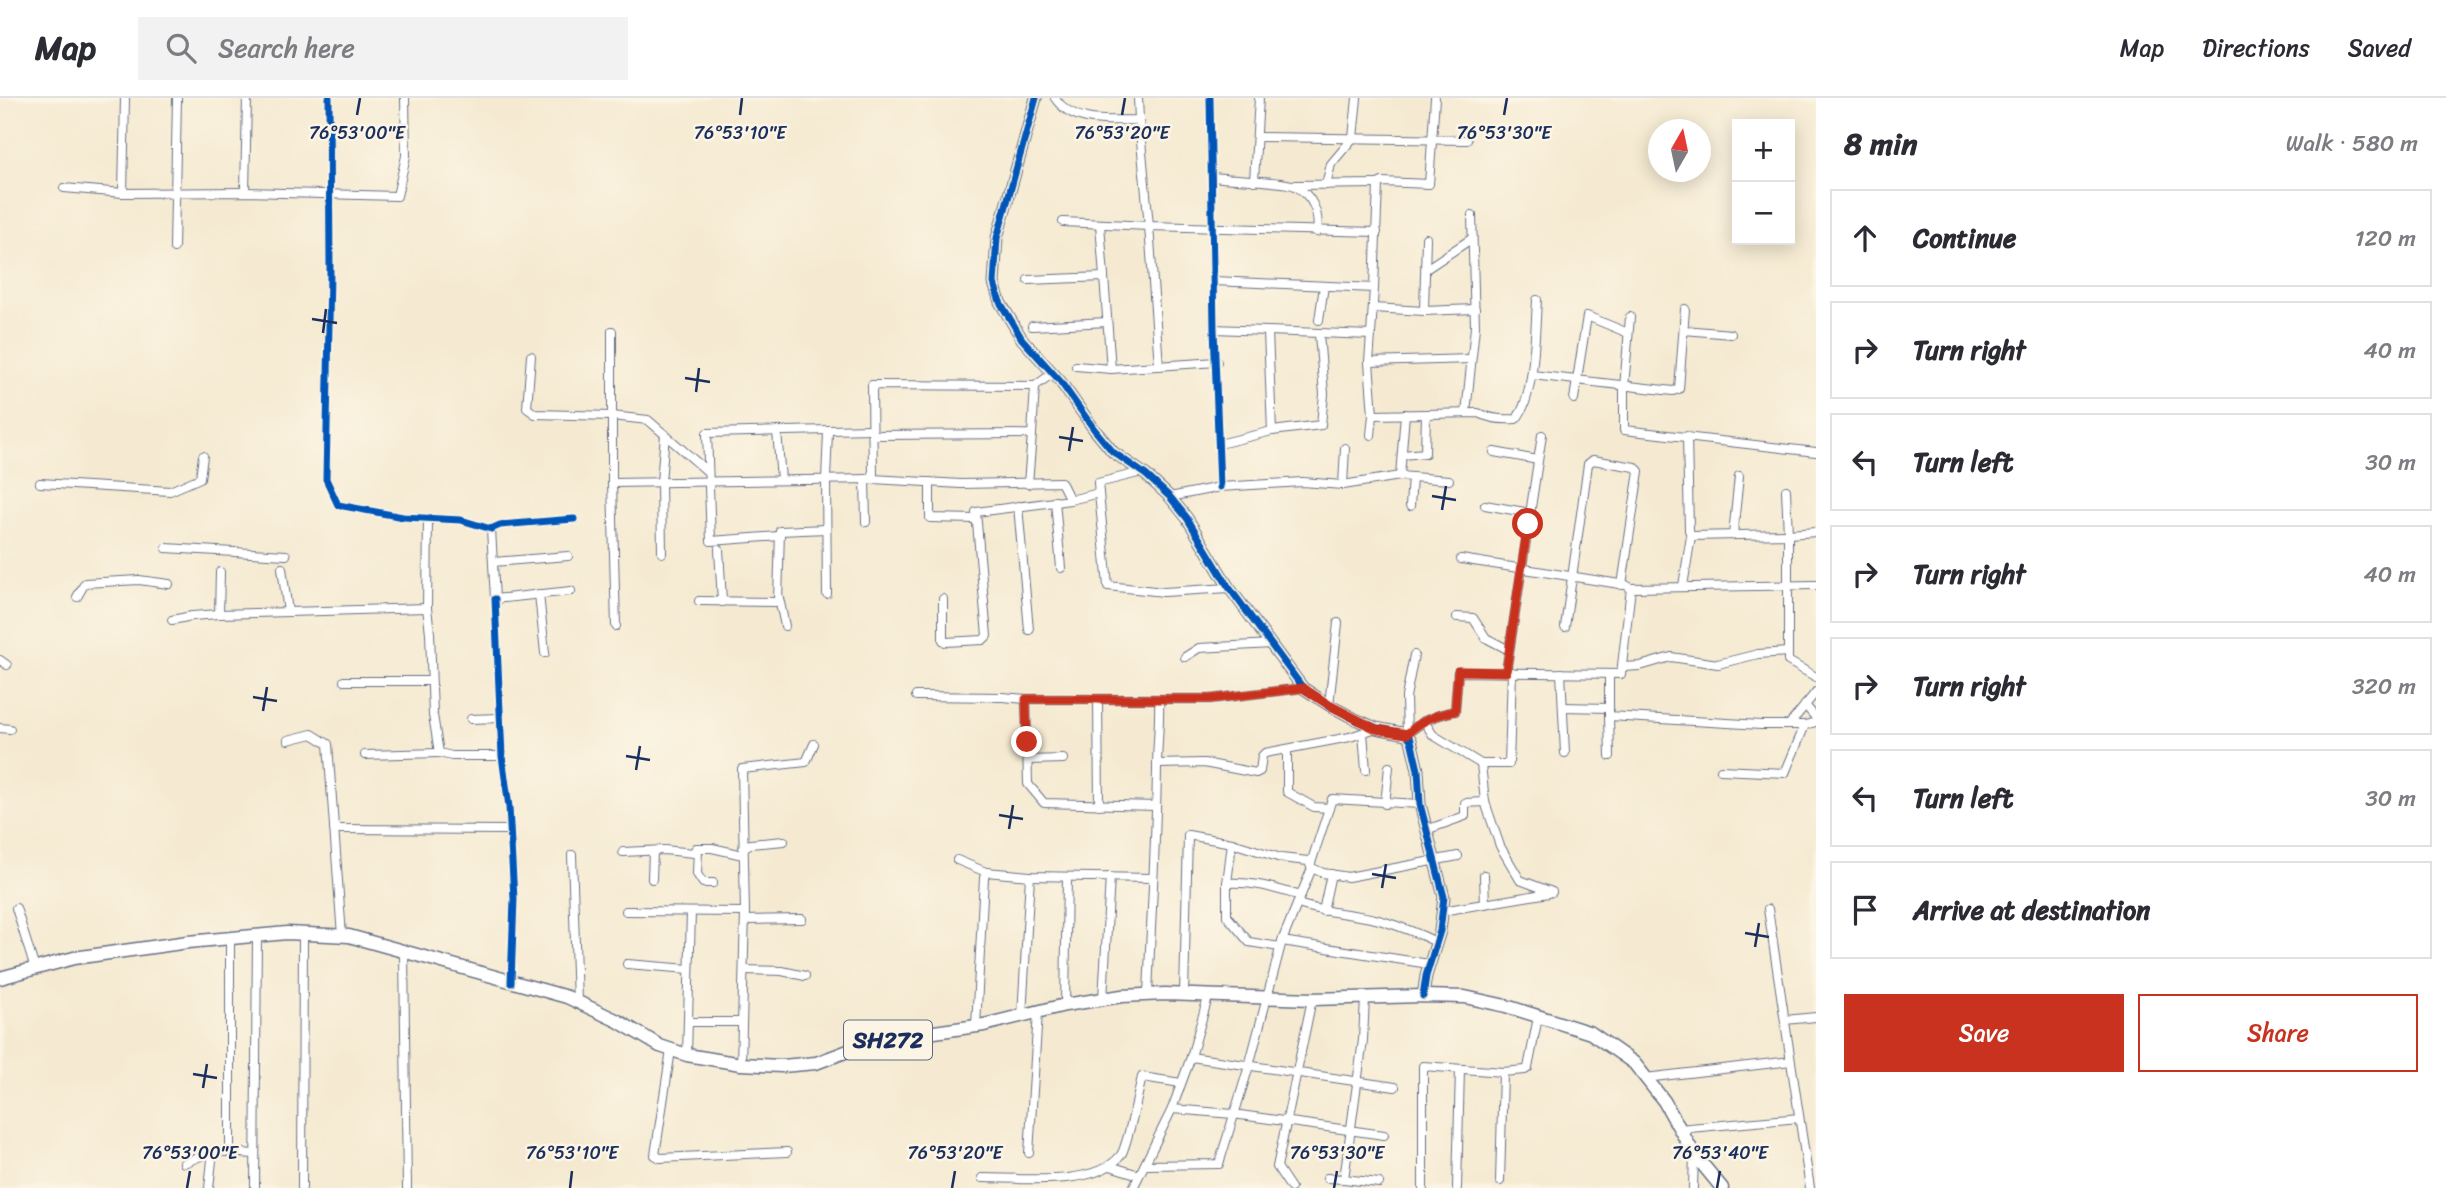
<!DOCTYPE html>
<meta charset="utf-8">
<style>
:root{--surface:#fff;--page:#f2f2f3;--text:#2b2b33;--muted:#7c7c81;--line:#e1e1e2;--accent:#c8321e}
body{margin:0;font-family:Sriracha,sans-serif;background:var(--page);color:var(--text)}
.controls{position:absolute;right:21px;top:21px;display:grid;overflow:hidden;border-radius:0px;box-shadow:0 4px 18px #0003}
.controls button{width:63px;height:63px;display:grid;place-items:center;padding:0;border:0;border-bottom:2px solid var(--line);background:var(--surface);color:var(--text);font:35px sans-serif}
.compass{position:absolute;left:1648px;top:21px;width:63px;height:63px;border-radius:50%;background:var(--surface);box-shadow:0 4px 18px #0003;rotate:9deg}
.stop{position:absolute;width:21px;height:21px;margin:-16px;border:5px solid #c8321e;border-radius:50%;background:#fff}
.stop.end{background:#c8321e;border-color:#fff;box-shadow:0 2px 7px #0008}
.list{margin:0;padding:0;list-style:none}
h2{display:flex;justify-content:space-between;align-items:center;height:91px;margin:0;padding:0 28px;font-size:30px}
h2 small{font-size:23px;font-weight:400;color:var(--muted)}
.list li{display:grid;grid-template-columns:46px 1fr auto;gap:21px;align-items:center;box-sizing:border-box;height:98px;margin:0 14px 14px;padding:0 14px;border:2px solid var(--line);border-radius:0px}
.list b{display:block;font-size:26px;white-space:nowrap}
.list em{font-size:23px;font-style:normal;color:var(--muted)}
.actions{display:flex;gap:14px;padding:21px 28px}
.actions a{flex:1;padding:16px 0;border:2px solid var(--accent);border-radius:0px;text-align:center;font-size:24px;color:var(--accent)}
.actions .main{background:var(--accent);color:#fff}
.icon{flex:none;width:38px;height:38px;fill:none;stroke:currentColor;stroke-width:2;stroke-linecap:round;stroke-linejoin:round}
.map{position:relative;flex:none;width:1816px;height:1090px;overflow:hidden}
header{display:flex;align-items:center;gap:42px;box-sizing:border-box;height:98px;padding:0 35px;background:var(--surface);border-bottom:2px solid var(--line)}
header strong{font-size:33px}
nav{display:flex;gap:38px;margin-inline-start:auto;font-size:24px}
.search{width:490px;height:63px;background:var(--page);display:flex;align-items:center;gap:18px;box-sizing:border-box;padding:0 24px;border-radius:0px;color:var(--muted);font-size:26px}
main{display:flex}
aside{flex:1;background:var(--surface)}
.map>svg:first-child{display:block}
</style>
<header>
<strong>Map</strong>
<div class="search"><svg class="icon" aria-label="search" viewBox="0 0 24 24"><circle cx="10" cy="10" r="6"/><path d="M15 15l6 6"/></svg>Search here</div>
<nav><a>Map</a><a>Directions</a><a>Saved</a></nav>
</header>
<main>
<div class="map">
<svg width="1816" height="1090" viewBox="0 0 1816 1090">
<rect width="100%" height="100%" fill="#fcf5e5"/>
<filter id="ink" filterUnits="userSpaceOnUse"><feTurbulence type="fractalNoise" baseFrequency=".0143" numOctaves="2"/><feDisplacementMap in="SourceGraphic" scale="14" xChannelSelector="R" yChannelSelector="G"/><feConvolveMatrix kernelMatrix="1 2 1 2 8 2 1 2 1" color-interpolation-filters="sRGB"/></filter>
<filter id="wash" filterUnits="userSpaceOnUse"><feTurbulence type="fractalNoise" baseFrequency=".00686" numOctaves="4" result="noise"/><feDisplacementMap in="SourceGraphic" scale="28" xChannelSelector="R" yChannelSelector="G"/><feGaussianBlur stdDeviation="1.57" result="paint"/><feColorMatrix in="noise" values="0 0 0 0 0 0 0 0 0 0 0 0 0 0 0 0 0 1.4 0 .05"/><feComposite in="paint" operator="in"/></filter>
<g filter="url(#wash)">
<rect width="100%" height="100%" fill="#f5ead1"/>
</g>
<g filter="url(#ink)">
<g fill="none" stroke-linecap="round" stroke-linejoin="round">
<defs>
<g id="street">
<path d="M329 0 330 175 326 381 338 407 403 419 461 422 491 431 500 427 574 421"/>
<path d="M1055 0C1073 27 1110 22 1139 22L1138 0"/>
<path d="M1210 0 1214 231 1220 389"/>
<path d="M1139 22 1149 128 1377 134"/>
<path d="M1257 39 1467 42"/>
<path d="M1212 79C1226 81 1286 83 1295 88 1312 97 1320 115 1317 134"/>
<path d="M1254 83 1259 0"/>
<path d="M1294 87 1378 86"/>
<path d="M1326 87 1331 66 1353 40 1357 0"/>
<path d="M64 90 123 95 245 94 397 98 406 58 405 0"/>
<path d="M245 94 247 0"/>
<path d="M123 95 125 0"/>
<path d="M1063 124 1149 128 1159 268"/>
<path d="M1100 126 1111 271"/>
<path d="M174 150 177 0"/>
<path d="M1426 171 1471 141"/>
<path d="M1028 182 1104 179"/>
<path d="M1374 190 1378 86 1382 84 1429 86 1435 0"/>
<path d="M1373 210 1424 213 1475 211"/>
<path d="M1424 213 1426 140"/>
<path d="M1630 219 1624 289V332L1816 354"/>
<path d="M1319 222 1324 188"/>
<path d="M1032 228 1107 224"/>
<path d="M1214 231 1371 237 1374 190 1214 183"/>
<path d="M1684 232 1731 236"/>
<path d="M612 233V385L873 381 961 386 1061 384 1070 402"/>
<path d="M1268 234 1272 333"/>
<path d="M1371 237 1369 264 1373 317 1478 315C1490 321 1502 322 1516 321 1535 301 1535 231 1537 202"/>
<path d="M531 258 527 310 535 316 612 318 648 322 708 374"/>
<path d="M1369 264 1471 261"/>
<path d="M1076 268 1111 271 1217 264"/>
<path d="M1532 277 1673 293 1679 291 1685 211"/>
<path d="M1035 288 1053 275"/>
<path d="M1574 301 1587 218 1628 235"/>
<path d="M1466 315 1475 229 1472 117"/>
<path d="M777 333 781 382"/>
<path d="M872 337 1032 336 1035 288 872 287 873 381"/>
<path d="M1371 337 1373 317"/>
<path d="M1687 338 1689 432 1691 438 1788 436V563L1816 579"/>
<path d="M1219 346 1272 333 1321 327 1324 296 1319 236"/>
<path d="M1494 354 1538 362"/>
<path d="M1402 357 1425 355 1426 316"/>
<path d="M1142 374 1098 385 1108 488 1164 494 1229 490"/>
<path d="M1400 378 1405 316"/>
<path d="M865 381 866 424"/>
<path d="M930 384V420L976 421"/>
<path d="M40 385 170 393 200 380 203 358"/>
<path d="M612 385 616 528"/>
<path d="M1028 386 1032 336"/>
<path d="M1343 387 1345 350"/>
<path d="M1786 392 1788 436 1816 434"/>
<path d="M1170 399 1220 389 1302 384 1343 387 1400 378 1449 382"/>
<path d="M1055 403 1061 470"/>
<path d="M1485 407 1530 415"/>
<path d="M1018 408 1029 532"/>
<path d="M1410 408 1412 379"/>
<path d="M428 420 427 510 430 535 433 617 439 655 452 658H502"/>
<path d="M491 431 495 501 571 493"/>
<path d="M1733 437 1739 378"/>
<path d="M780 438 711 443 707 335 872 331"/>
<path d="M166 450 286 457"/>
<path d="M719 451 722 504"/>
<path d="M662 455 661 384 665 336"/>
<path d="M1461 461 1626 487 1631 490 1816 487"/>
<path d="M493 464 568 458"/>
<path d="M282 470 288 514"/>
<path d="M1683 488 1691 438"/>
<path d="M539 496 545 555"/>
<path d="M827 496 826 381 828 334"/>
<path d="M77 499 85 485 139 482 169 486"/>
<path d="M779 500 785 528"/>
<path d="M495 501 502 658 509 709 514 801 511 885"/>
<path d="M943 501V542L945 544 983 542 987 538 976 414 1070 402 1099 395"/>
<path d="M699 503 775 504 778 502 780 433 826 431"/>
<path d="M219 516 220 474"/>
<path d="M1457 519 1473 520 1486 540 1509 552"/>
<path d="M172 522 192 518 219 516 427 510"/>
<path d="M1565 529 1588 366 1593 362 1635 369 1639 373 1622 487"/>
<path d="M1185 559 1199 550 1272 546"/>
<path d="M0 562 7 567"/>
<path d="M1622 569 1640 568 1671 559 1718 566 1758 556 1788 554"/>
<path d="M1506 574 1542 337"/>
<path d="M1561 575 1565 655"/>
<path d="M1609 576V618L1761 627H1805L1816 624"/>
<path d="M344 583H431"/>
<path d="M916 598 1002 599 1026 601H1210L1303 590"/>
<path d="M1026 601 1028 686 1044 705 1156 708"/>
<path d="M1098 601 1099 707"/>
<path d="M1329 607 1338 525"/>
<path d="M1805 607 1816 620"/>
<path d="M1563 609 1609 610"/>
<path d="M1609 618 1610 658"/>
<path d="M471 621 500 620"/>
<path d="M1424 623 1433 637 1481 666 1485 704 1500 748 1520 782 1552 794"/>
<path d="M1789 627 1816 594"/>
<path d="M0 630 10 631"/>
<path d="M1363 635 1366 672"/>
<path d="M1407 636C1422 623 1435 617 1455 613L1458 574 1621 576 1631 490"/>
<path d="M1407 636 1406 599 1414 557"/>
<path d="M288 642 312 636 328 646 342 838"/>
<path d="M1287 651V694L1314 709 1329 710"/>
<path d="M365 657 439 655"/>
<path d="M1028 662 1063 661"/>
<path d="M1157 666 1204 665 1256 675 1260 673 1262 658 1265 655 1350 639 1376 630"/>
<path d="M1481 666H1509L1512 574"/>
<path d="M1721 672 1785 675 1805 627"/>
<path d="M1385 706 1389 669"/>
<path d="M334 731 510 732"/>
<path d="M1426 732 1465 718V705L1485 704"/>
<path d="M1232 745 1227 785V818L1249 844 1280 849"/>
<path d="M698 750 697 776 703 785H713"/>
<path d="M743 750 750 746 784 743"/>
<path d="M623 754 664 752 694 755 696 750H712L743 757"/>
<path d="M572 757 577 904"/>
<path d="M957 762 986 774"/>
<path d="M1311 765 1332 701 1420 706"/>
<path d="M1484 777 1485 806"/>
<path d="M652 781 653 753"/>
<path d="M1227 785C1253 783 1276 791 1301 798"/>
<path d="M1298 806C1324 815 1352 815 1379 822 1399 828 1418 835 1436 844"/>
<path d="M16 810 35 871"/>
<path d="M1768 811 1810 1090"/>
<path d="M626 813 745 814"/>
<path d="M1323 813 1331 776"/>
<path d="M1442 813 1549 795"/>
<path d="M745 822 802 821"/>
<path d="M1282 843 1429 866"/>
<path d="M404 854 407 1090"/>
<path d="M627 866 689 871"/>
<path d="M744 872 782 873 805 878"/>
<path d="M1184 896 1188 737 1232 745 1281 760 1308 763 1312 770 1323 775 1348 779 1458 758"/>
<path d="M1148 897C1151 821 1156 746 1157 671 1157 647 1160 625 1159 601"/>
<path d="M1365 900 1363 942 1344 1081 1379 1085"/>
<path d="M1103 901 1110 779"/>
<path d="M1065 907 1067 779"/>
<path d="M1022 918 1030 778"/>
<path d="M1785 922 1816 919"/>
<path d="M688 924H742"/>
<path d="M976 928 984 780 986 774 1030 778 1153 780"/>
<path d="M671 952 655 1057 660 1060 787 1054"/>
<path d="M687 957 691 814"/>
<path d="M1191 959 1395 989"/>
<path d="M741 966 745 814 742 671 806 664 814 646"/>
<path d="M1645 980 1791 963"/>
<path d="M1172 1011 1233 1016 1384 1037"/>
<path d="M1679 1031 1799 1020"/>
<path d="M230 1054V840"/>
<path d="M1029 1055 1038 914"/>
<path d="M184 1065 213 1053 254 1056"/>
<path d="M1145 1067 1219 1066 1249 968 1282 843 1312 770"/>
<path d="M1110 1068 1139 1077"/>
<path d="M982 1080C1020 1080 1096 1090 1121 1057 1128 1046 1138 995 1142 979L1181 985"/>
<path d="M1327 1080 1344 1081"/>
<path d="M1500 1083 1503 974"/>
<path d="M209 1090 213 1053"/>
<path d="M255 1090 257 838"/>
<path d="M302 1090 303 836"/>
<path d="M1133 1090 1172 1011 1191 959 1209 896"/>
<path d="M1291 1090 1277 1069 1312 901"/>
<path d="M1423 1090V968L1503 974 1525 972 1528 970 1538 919"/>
<path d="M1457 1090 1460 971"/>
<path d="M1693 1090 1694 1056"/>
</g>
<path id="secondary" d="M1036 0 997 140 994 185 1000 204 1022 241 1060 283 1094 331 1113 354 1146 377 1170 399 1187 420 1228 488 1303 590 1329 607 1355 621 1376 630 1407 636 1411 642 1418 672 1420 706 1444 799 1440 833 1426 878 1423 898"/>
<path id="primary" d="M0 880 74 860 188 844 287 835 349 838 567 899 618 923 660 948 687 957 741 966 782 968 816 965 856 950 906 938 984 927 1065 907 1122 898 1165 896 1312 901 1423 898 1465 899 1506 908 1591 935 1634 965 1664 1003 1694 1056 1722 1090"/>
</defs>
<use href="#street" stroke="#677086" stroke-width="10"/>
<use href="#secondary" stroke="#677086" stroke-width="13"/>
<use href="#primary" stroke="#677086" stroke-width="15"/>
<use href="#street" stroke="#fff" stroke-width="8"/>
<use href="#secondary" stroke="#fff" stroke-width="10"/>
<use href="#primary" stroke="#fff" stroke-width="12"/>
<defs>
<g id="cycleway">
<path d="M329 0 330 175 326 381 338 407 403 419 461 422 491 431 500 427 574 421"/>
<path d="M1036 0 997 140 994 185 1000 204 1022 241 1060 283 1094 331 1113 354 1146 377 1170 399 1187 420 1228 488 1303 590 1329 607 1355 621 1376 630 1407 636 1411 642 1418 672 1420 706 1444 799 1440 833 1426 878 1423 898"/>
<path d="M1210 0 1214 231 1220 389"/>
<path d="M495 501 502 658 509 709 514 801 511 885"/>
</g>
</defs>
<use href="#cycleway" stroke="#fcf5e5" stroke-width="11"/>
<use href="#cycleway" stroke="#0057b8" stroke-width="7"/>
</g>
</g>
<g fill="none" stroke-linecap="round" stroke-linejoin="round" filter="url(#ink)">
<path stroke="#c8321e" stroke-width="9" d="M1027 644 1026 601H1210L1303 590 1329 607 1376 631 1407 636C1422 622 1435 617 1455 613L1458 573 1506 574 1528 426"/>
</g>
<path fill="none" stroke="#1b2f5e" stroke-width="2.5" d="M357 17 360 0M740 17 742 0M1122 17 1125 0M1504 17 1507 0M312 221 337 225M323 235 326 211M685 280 710 284M696 294 699 270M1059 339 1083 343M1069 353 1073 329M1432 398 1456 402M1442 412 1446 388M253 599 277 603M263 613 267 589M626 658 650 662M636 672 640 648M999 717 1023 721M1009 731 1013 707M1372 776 1396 780M1382 790 1386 766M1745 835 1769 839M1755 849 1759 825M193 976 217 980M203 990 207 966M187 1090 190 1073M570 1090 572 1073M952 1090 955 1073M1334 1090 1337 1073M1717 1090 1720 1073"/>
<g text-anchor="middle" stroke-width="5" stroke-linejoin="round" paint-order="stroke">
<rect fill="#fcf5e5" stroke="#5e6a86" stroke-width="2" x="844" y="922.5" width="88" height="39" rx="5"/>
<g font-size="23" font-weight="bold" fill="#1b2f5e">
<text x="888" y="950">SH272</text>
</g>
</g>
<g font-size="18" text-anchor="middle" fill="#1b2f5e" stroke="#fcf5e5" stroke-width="5" stroke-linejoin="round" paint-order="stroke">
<text x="357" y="41">76°53'00"E</text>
<text x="740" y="41">76°53'10"E</text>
<text x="1122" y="41">76°53'20"E</text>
<text x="1504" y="41">76°53'30"E</text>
<text x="190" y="1061">76°53'00"E</text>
<text x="572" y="1061">76°53'10"E</text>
<text x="955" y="1061">76°53'20"E</text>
<text x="1337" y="1061">76°53'30"E</text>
<text x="1720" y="1061">76°53'40"E</text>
</g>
</svg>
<div class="controls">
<button>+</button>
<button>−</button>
</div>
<svg class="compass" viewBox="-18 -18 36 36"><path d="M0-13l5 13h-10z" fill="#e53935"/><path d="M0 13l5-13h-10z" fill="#7c7c81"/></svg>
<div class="stop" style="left:1528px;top:426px"></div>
<div class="stop end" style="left:1027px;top:644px"></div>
</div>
<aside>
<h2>8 min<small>Walk · 580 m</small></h2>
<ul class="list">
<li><svg class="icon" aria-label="ahead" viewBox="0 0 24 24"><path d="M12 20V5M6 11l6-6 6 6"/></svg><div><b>Continue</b></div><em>120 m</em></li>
<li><svg class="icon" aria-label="right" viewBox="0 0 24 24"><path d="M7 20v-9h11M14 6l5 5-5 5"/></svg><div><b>Turn right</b></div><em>40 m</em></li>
<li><svg class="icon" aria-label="left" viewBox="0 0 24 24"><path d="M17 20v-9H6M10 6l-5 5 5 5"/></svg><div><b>Turn left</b></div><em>30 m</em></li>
<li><svg class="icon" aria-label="right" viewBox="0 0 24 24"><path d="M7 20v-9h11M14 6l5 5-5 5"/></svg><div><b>Turn right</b></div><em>40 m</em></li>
<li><svg class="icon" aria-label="right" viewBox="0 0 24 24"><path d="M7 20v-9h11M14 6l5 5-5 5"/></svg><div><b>Turn right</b></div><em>320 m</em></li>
<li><svg class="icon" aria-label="left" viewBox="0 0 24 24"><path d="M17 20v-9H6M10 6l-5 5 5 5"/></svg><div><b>Turn left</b></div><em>30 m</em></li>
<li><svg class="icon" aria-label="arrive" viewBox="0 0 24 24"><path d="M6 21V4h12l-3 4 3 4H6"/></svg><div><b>Arrive at destination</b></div></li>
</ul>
<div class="actions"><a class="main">Save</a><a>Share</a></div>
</aside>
</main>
